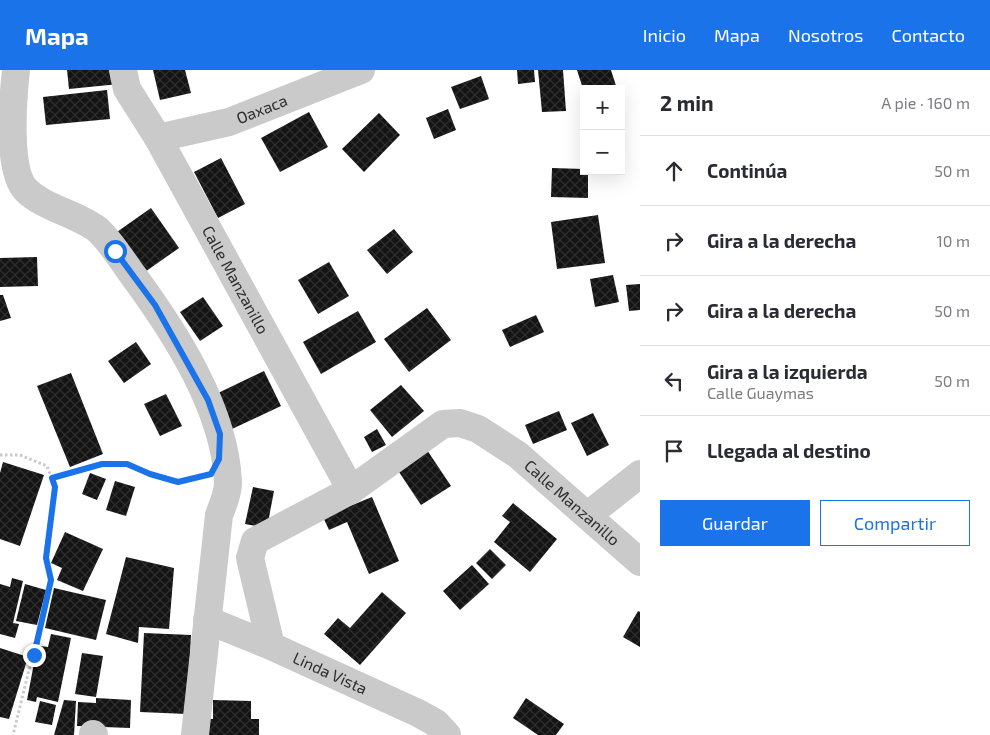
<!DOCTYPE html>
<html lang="es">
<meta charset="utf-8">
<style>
:root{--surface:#fff;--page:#f2f2f3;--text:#2b2b33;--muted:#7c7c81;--line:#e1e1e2;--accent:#1a73e8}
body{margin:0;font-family:"Exo 2",sans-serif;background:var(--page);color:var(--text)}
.controls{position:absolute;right:15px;top:15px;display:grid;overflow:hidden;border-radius:0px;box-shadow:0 5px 20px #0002}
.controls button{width:45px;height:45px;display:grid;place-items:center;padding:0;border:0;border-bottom:1px solid var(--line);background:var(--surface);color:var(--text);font:25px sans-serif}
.stop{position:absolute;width:15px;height:15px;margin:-11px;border:4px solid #1a73e8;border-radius:50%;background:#fff}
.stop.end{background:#1a73e8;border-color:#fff;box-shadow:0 1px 5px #0008}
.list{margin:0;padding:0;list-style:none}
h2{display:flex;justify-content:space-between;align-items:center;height:65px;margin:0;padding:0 20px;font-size:21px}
h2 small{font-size:16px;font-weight:400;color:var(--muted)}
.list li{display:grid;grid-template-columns:32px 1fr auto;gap:15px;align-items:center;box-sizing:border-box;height:70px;padding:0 20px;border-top:1px solid var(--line)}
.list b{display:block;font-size:19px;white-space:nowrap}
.list p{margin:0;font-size:16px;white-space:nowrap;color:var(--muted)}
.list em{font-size:16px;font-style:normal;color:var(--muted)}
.actions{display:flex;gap:10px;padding:15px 20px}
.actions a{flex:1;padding:11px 0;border:1px solid var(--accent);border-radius:0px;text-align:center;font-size:18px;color:var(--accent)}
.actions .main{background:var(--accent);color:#fff}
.icon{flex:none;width:28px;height:28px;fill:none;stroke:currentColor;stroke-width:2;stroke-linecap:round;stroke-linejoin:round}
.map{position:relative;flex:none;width:640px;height:665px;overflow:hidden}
header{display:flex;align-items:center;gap:30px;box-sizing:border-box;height:70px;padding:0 25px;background:var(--accent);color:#fff}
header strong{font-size:24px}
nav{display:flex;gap:28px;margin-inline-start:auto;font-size:18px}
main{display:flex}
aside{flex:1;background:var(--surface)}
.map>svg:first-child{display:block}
</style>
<header>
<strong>Mapa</strong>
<nav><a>Inicio</a><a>Mapa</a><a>Nosotros</a><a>Contacto</a></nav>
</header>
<main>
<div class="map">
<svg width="640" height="665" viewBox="0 0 640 665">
<defs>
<pattern id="building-cross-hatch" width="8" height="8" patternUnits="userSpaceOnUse" patternTransform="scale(1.25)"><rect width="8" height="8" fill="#141414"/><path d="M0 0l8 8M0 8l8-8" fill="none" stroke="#2e2e2e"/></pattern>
</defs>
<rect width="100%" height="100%" fill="#fff"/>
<g fill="url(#building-cross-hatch)">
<path d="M67 0H118L119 14 69 19Z"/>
<path d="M153 0H185L191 23 160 30Z"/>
<path d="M517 0H534L535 12 518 14Z"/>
<path d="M538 0H563L566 41 542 42Z"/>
<path d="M577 0H611L617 19H583Z"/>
<path d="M481 6 489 29 460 39 451 17Z"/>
<path d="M107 20 110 49 46 55 43 27Z"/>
<path d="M448 39 456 60 434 69 426 48Z"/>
<path d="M309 42 328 77 280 102 261 68Z"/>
<path d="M379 43 400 65 364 102 342 79Z"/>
<path d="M221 88 245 134 218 148 194 102Z"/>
<path d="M552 98 584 99V101H588V128L551 127Z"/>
<path d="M151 138 179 178 142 204 114 164Z"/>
<path d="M598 145 605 193 557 199 551 152Z"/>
<path d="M394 159 413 182 387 204 367 180Z"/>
<path d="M37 187 38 216 0 217V188Z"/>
<path d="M329 192 349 226 318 244 298 210Z"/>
<path d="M613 205 619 232 595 237 590 209Z"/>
<path d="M640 214V240L629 241 626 215Z"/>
<path d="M0 225H3L11 248 0 251Z"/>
<path d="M203 227 223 256 200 271 180 242Z"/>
<path d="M427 238 451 270 409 302 384 269Z"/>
<path d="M358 241 376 272 321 304 303 272Z"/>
<path d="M536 245 544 262 510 277 502 260Z"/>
<path d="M136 272 151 294 124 313 108 291Z"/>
<path d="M264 301 281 336 232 359 216 324Z"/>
<path d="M71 303 103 384 70 397 37 316Z"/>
<path d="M401 315 424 341 392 367 370 340Z"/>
<path d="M166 324 182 356 160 366 144 334Z"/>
<path d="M559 341 567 360 533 374 525 355Z"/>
<path d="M593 343 609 375 587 386 571 353Z"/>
<path d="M377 359 386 375 372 382 364 367Z"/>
<path d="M427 380 451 416 421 435 397 399Z"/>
<path d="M3 392 44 405 20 476 0 469V403Z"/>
<path d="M90 403 106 409 97 430 82 424Z"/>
<path d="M115 411 135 417 126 446 106 440Z"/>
<path d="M253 417 274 421 267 458 245 454Z"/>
<path d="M372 427 399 491 369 504 347 452 329 460 323 447Z"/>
<path d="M513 433 557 469 530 502 494 472 510 452 502 446Z"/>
<path d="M65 462 103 479 83 521 57 510 62 498 51 493Z"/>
<path d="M490 479 506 495 492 509 476 493Z"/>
<path d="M126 487 174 498 169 559 139 557 138 573 106 564Z"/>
<path d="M472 495 489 514 460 540 443 521Z"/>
<path d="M12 508 23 511 13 553 19 554 15 568 0 564V514L10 517Z"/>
<path d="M25 514 46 520 37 555 16 551Z"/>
<path d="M54 518 106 530 96 570 45 558Z"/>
<path d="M382 522 406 543 360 595 324 564 338 548 350 558Z"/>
<path d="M638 541 640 542V577L623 567Z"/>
<path d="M144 563 191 565 187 644 140 642Z"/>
<path d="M51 564 71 568 58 632 37 627 36 632 27 630 34 593 37 594 41 576 48 577Z"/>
<path d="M0 578 28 587 9 649 0 647Z"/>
<path d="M82 583 103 586 96 627 75 624Z"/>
<path d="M96 628 131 630 130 658 77 656 78 632 96 633Z"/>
<path d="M526 628 564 654 556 665H538L513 648Z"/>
<path d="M64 630 76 631 74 665H54Z"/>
<path d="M213 630 251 631V649H259V665H200V648L213 649Z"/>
<path d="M40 631 56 635 52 655 35 652Z"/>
</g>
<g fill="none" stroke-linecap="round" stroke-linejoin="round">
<g stroke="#cacaca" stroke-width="3" stroke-dasharray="2.5 2.5" stroke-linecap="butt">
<path d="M0 385H20L47 396 55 417 46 488 51 510 13 665"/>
<path d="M52 408 102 394 127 395 150 405 178 411 200 406"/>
</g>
<g stroke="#cacaca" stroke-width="28">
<path d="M16 0C13 27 7 98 25 119 43 138 78 144 98 160 112 173 123 192 135 208 176 264 225 340 228 412 228 423 223 435 219 445L195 665"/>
<path id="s1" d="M123 0 127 19 158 68 351 420"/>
<path id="s2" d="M158 68 229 52 361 0"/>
<path d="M588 445 640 404"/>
<path id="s3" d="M207 550 271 576 418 643 436 653 447 665"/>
<path id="s4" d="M271 576 250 488 255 471 351 420 443 354 460 353 478 359 518 385 640 492"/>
<path d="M93 664 94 665"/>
</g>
</g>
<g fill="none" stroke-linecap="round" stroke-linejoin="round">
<path stroke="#1a73e8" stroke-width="6" d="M34 585 51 510 46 488 55 417 52 408 102 394H127L150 404 178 412 211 404 219 389 220 364 208 330 155 235 115 181"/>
</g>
<g text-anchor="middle" stroke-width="5" stroke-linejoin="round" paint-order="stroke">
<g font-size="16" fill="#2d2d2d" stroke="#fff">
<text dy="6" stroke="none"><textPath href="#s2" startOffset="108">Oaxaca</textPath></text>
<text dy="6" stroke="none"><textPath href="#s1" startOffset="239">Calle Manzanillo</textPath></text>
<text dy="6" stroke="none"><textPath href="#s4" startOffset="486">Calle Manzanillo</textPath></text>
<text dy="6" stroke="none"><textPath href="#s3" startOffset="134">Linda Vista</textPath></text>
</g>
</g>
</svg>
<div class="controls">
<button>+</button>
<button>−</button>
</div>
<div class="stop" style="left:115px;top:181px"></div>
<div class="stop end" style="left:34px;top:585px"></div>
</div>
<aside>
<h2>2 min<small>A pie · 160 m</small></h2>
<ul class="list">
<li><svg class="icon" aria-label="ahead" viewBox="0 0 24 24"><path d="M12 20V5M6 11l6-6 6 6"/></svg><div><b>Continúa</b></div><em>50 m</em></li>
<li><svg class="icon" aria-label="right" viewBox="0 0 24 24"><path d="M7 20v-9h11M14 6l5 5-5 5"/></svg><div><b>Gira a la derecha</b></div><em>10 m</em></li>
<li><svg class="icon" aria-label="right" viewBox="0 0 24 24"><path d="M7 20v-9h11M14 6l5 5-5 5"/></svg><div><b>Gira a la derecha</b></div><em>50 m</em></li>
<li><svg class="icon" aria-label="left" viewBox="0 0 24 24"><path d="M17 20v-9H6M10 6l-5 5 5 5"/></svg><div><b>Gira a la izquierda</b><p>Calle Guaymas</p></div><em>50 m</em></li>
<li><svg class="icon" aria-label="arrive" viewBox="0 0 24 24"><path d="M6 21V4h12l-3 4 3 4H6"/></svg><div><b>Llegada al destino</b></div></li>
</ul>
<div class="actions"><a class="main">Guardar</a><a>Compartir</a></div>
</aside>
</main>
